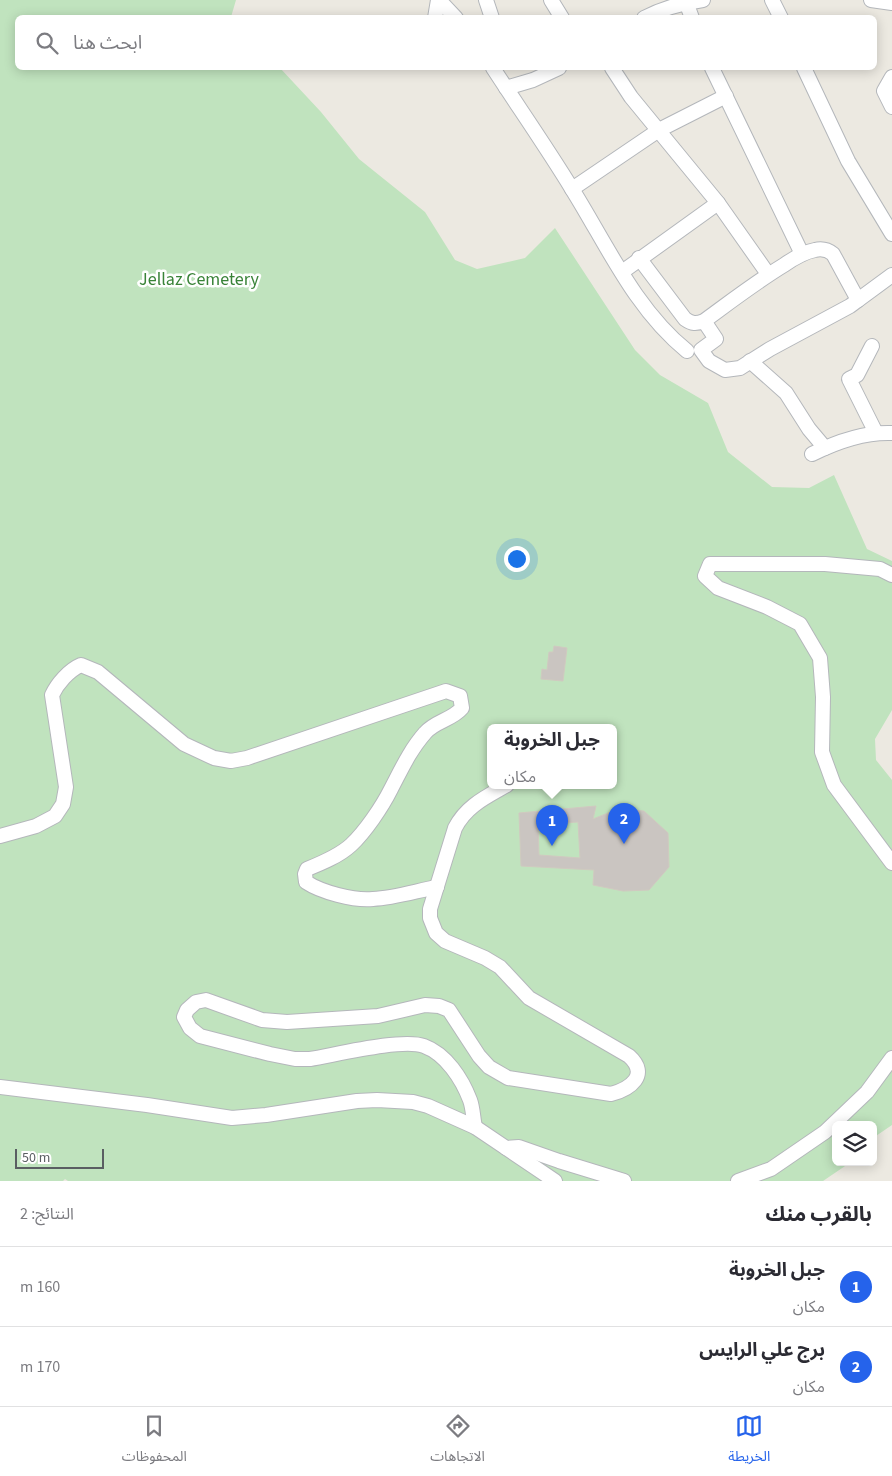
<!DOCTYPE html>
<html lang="ar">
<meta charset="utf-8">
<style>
:root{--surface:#fff;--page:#f7f7f7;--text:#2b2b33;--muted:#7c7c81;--line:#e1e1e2;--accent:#2563eb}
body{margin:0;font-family:"Source Sans 3","Noto Sans Arabic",sans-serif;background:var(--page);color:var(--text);direction:rtl}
.controls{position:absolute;right:15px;bottom:15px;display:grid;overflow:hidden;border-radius:8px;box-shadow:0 2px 12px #0003}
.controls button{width:45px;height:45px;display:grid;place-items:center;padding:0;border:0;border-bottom:1px solid var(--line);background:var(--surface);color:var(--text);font:25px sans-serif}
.scale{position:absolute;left:15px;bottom:12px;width:89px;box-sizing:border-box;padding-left:5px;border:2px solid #5a5e62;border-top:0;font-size:14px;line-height:18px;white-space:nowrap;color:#5a5e62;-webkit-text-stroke:4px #fff;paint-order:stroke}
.you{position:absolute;left:516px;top:558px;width:18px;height:18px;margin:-12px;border:4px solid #fff;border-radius:50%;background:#1a73e8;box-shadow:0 0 0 8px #1a73e833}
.badge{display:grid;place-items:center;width:32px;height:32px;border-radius:50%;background:var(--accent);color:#fff;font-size:16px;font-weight:700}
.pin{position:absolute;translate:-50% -41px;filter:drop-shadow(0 1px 2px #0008)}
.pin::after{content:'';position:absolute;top:26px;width:18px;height:15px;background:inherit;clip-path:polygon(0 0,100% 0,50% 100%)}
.popup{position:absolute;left:487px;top:724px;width:130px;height:65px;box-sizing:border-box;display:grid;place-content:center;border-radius:8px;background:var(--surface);filter:drop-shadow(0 1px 4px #0005);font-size:16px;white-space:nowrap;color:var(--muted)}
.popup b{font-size:19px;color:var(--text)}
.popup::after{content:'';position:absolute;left:50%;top:100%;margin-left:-10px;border:10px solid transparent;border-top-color:var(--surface)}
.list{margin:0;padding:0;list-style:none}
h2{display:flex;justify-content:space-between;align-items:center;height:65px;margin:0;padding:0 20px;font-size:21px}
h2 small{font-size:16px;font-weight:400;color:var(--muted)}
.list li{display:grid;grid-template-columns:32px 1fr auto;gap:15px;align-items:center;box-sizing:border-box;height:80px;padding:0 20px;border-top:1px solid var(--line)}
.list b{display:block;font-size:19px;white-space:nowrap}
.list p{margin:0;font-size:16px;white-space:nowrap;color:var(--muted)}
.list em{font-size:16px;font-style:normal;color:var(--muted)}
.icon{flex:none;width:28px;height:28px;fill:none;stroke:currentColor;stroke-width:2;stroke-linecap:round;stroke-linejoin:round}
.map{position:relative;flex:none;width:892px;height:1181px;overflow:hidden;direction:ltr}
.search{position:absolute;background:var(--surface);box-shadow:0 2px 12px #0003;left:15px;right:15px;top:15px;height:55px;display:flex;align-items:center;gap:12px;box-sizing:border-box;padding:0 18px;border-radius:8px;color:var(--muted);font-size:19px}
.sheet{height:225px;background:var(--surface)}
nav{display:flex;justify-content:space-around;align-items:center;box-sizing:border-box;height:70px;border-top:1px solid var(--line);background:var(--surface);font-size:14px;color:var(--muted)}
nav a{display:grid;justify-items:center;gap:2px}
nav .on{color:var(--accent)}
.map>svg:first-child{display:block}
</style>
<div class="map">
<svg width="892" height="1181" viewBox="0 0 892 1181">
<rect width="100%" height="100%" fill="#ece9e1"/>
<path fill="#c0e3be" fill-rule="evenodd" d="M0 0H236L231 17 18 18V68H280L321 112 359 159 425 212 455 260 477 269 525 258 555 228 635 350 660 375 708 403 728 452 772 487 809 488 834 475 867 549 892 561V710L875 739 876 760 892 780V1125L873 1138V1125H836V1162H851L823 1181H68L65 1179 63 1181H0ZM491 727H613V785H491Z"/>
<g fill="#cac5c1" stroke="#d0cac0" fill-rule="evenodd">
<path d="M554 646 567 648 563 681 541 679 542 669 547 670 549 652H553Z"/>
<path d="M596 806 593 819 618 809 644 811 668 833 669 867 649 890 623 891 593 885 594 870 521 866 519 813ZM578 822 580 858 539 855 538 825Z"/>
</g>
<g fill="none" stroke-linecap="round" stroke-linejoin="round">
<defs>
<g id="minor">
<path d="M439 0 456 18"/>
<path d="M486 0 492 18"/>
<path d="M551 0 562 18"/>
<path d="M772 0 781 18"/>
<path d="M871 0 892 3"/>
<path d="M686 2 692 18"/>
<path d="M435 18 438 0"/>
<path d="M644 18C663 8 682 3 703 0"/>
<path d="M493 68C519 108 547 148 572 189 607 245 635 309 687 351"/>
<path d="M612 68 631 97 718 203 768 274"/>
<path d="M712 68 802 254"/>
<path d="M804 68 848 161 892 234"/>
<path d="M892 77 884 91 892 107"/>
<path d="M506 88 533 80 559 68"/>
<path d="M572 189 659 130 726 96"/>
<path d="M639 258 685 319C692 324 696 324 704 321 730 302 756 282 784 265 794 258 804 252 815 250 823 248 828 250 833 254L858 300 850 306 770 349 740 368 725 370 709 361 701 350 716 339 704 321"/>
<path d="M622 272 718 203"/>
<path d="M858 300 892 275"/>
<path d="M872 346 857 375 849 379 876 433"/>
<path d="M750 361 786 393 809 429 825 448"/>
<path d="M812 454C836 442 865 432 892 433"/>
<path d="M892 575 880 569 825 564H710L705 576 718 588 767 607 800 624 820 658 823 697 822 752 834 785 892 863"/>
<path d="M0 836 36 826 55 816 63 804 66 787 52 695C57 684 69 670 81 665L98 672 184 744 214 758 231 761 247 758 446 691 460 696 462 708C452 720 435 721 425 733 410 750 401 770 391 789 382 807 365 832 351 845 339 856 322 863 307 869L305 874 306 882C321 892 354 901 373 899 394 898 416 891 437 887"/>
<path d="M0 1087 147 1105 232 1118 266 1115 357 1101 377 1100 413 1102 428 1106 475 1127 555 1181"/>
<path d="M475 1127C473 1118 473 1108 470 1100 462 1079 446 1054 424 1046 402 1038 335 1055 310 1059H295L270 1054 200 1036 190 1028 184 1017 187 1010 196 1002 206 1000 262 1020 287 1022 378 1016 425 1005 439 1006 449 1010 479 1056 489 1067 508 1078 611 1094C630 1089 650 1075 629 1056L529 998 500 967 485 958 445 941 436 933 430 918V909L455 828C466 806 486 797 507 785"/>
<path d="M506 1148 519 1147 559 1161 624 1181"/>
<path d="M738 1181 771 1169 825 1132 867 1092 892 1058"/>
</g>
</defs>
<use href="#minor" stroke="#b4b7bb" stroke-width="16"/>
<use href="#minor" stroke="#fff" stroke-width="14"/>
</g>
<g text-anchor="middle" stroke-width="5" stroke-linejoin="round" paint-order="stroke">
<g font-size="18" fill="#398338" stroke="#fff">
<text x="199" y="285">Jellaz Cemetery</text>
</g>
</g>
</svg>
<div class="controls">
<button><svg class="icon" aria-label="layers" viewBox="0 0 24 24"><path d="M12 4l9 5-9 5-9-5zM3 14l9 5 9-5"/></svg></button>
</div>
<div class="scale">50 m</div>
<div class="you"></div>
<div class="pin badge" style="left:552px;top:846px">1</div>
<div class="popup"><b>جبل الخروبة</b>مكان</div>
<div class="pin badge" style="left:624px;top:844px">2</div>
<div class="search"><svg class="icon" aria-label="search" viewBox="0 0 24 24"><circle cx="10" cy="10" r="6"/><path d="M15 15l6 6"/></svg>ابحث هنا</div>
</div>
<section class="sheet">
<h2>بالقرب منك<small>النتائج: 2</small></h2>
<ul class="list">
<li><span class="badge">1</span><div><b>جبل الخروبة</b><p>مكان</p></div><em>160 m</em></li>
<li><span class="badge">2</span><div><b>برج علي الرايس</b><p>مكان</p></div><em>170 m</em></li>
</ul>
</section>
<nav>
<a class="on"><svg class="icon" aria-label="map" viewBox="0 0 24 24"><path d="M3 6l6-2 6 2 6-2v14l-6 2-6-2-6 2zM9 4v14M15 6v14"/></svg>الخريطة</a>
<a><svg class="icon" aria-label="directions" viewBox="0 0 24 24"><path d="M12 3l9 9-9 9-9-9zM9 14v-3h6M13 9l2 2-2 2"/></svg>الاتجاهات</a>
<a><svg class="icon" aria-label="saved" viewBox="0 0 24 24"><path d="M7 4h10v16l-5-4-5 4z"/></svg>المحفوظات</a>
</nav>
